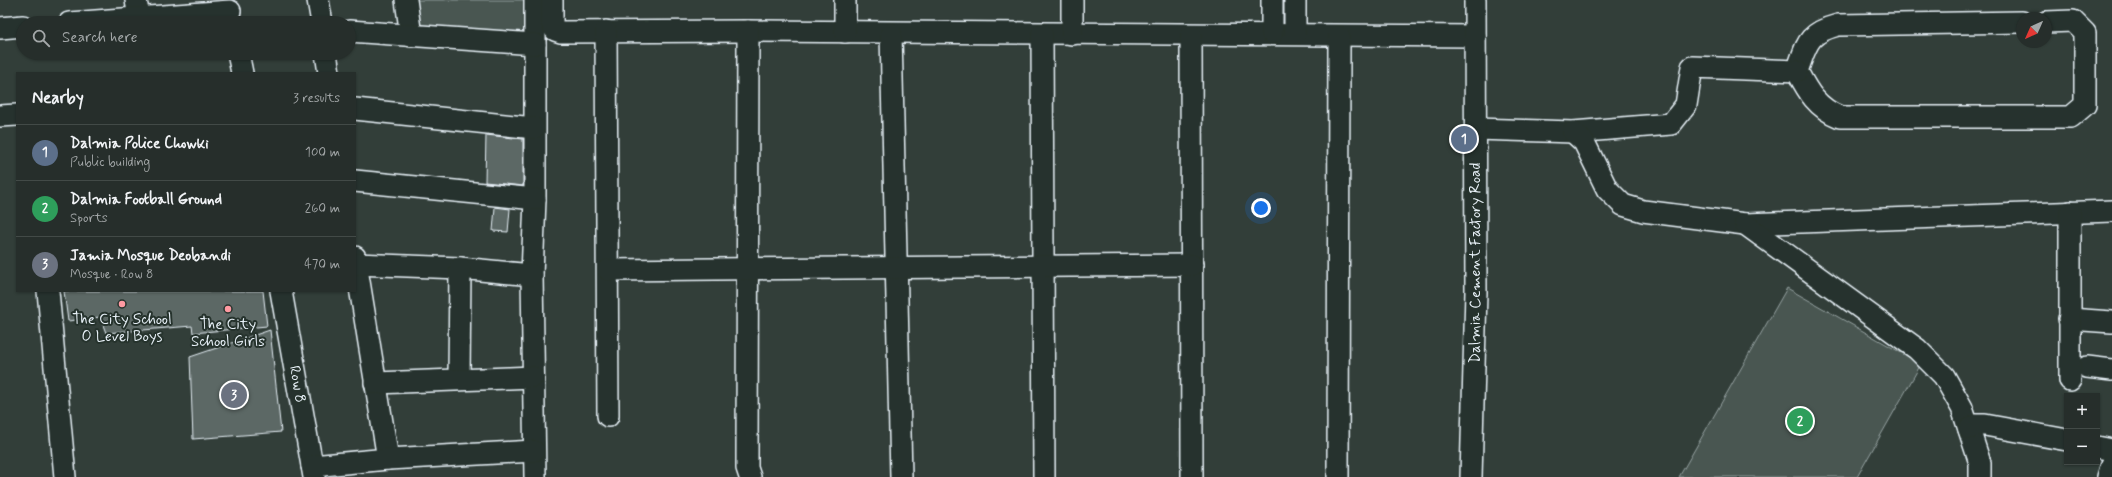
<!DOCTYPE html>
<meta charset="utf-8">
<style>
:root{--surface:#262e2b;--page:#2e3633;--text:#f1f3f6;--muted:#a4a8a9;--line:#424a47;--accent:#ff9aa2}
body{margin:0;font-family:Mynerve,sans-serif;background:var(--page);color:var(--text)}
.controls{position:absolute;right:12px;bottom:12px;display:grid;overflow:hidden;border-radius:0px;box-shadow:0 1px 3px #0004}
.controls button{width:36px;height:36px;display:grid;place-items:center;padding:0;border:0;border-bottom:1px solid var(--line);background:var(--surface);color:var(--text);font:20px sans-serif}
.compass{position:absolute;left:2016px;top:12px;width:36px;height:36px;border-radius:50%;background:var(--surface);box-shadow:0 1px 3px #0004;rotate:225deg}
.you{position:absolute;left:1261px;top:208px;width:14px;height:14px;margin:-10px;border:3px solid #fff;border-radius:50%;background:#1a73e8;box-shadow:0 0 0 6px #1a73e833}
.badge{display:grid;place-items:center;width:26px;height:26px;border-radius:50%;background:var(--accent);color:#fff;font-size:13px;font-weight:700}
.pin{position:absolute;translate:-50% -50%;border:2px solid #fff;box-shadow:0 1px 4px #0006}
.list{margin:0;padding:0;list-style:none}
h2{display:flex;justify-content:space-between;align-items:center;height:52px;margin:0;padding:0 16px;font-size:17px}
h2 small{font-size:13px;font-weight:400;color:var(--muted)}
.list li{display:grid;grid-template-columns:26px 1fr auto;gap:12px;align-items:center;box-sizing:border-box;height:56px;padding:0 16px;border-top:1px solid var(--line)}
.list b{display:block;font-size:15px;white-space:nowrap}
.list p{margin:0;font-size:13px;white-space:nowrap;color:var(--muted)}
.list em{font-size:13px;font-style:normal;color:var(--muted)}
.icon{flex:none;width:22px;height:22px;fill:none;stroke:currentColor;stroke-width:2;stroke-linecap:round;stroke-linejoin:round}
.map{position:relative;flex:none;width:2112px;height:477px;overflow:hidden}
.search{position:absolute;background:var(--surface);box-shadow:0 1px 3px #0004;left:16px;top:16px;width:340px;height:44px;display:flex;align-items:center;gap:10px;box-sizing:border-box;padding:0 14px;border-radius:22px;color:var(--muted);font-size:15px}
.panel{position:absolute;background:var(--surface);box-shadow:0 1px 3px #0004;left:16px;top:72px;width:340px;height:220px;border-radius:0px}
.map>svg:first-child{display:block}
</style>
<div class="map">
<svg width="2112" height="477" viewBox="0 0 2112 477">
<rect width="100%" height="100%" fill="#323e39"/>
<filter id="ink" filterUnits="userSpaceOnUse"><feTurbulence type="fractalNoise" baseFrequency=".025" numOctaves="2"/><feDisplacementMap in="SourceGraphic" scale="8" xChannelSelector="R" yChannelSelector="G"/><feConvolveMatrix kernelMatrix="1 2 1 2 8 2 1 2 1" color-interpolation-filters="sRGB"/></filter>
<g filter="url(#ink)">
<g fill="#495651" stroke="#98a4a4">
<path d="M416 0H531V33L419 27Z"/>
<path d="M1787 288 1921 364 1857 477H1679Z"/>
</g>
<g fill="#5c6865" stroke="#e8f1f8">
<path d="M486 135 523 139V186L485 182Z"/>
<path d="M495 207 510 209 508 232 493 231Z"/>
<path d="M64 291H263L267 326 193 333 192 326 106 333 100 317 68 321Z"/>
<path d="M270 330 281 432 193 439 190 357Z"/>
</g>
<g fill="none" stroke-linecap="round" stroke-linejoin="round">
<defs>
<g id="minor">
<path d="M136 0 139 18"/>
<path d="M318 0 322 23"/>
<path d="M406 0 411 36"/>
<path d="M535 0V199L532 275 535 477"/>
<path d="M552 0V24L555 30 561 32 748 31 1475 36"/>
<path d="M845 0V32"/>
<path d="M2022 22 1838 25C1807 33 1807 44 1797 71 1808 92 1817 108 1840 117H2071L2085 105V33L2073 21 2046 22"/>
<path d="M69 23 230 11"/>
<path d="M0 28 23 26"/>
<path d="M349 31 535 44"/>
<path d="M606 31 608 416"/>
<path d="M748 31 747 468 750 477"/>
<path d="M891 33 901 477"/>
<path d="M1042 34 1044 477"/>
<path d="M1072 34V0"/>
<path d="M1272 34V0"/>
<path d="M1295 34V0"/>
<path d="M1191 35 1192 477"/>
<path d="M238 53 242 73"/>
<path d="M326 53 329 73"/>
<path d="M355 109 534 128"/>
<path d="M0 116 17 115"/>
<path d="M1476 129 1573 132 1671 124 1686 105 1692 67 1797 71"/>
<path d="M1573 132 1584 142 1607 189 1623 205 1643 211 1745 224 2112 211"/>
<path d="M355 181 535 199"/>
<path d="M1745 224 1917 349 1944 376 1962 408 1980 463V477"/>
<path d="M355 257 388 459"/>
<path d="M355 264 460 268 532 275"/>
<path d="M608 270 1192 265"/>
<path d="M48 291 65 477"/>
<path d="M281 291 314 477"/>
<path d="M2069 319 2112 322"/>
<path d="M2087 367 2112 370"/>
<path d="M459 378 460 268"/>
<path d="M2070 380V212"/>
<path d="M375 383 533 377"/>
<path d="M1969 429 1976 425H1985L2067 440"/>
<path d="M2097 447 2112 450"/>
<path d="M312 466 388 459 534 451"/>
<path d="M1338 477 1339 36"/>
<path d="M1471 477 1476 292 1475 0"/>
<path d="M2108 477 2112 464"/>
</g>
</defs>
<use href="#minor" stroke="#e8f1f8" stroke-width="24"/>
<use href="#minor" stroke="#26332d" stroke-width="21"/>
</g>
</g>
<g fill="#ff9aa2" stroke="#26332d" stroke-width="1.5">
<circle cx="122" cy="304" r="4"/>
<circle cx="228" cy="309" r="4"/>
</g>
<g text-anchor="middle" stroke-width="4" stroke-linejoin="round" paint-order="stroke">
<g font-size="15" fill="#e8f1f8" stroke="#26332d">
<text transform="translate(1475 263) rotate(-90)" y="5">Dalmia Cement Factory Road</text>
<text transform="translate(298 384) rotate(80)" y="5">Row 8</text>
</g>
<g font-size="15" fill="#e8f1f8" stroke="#26332d">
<text x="122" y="324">The City School<tspan x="122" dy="17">O Level Boys</tspan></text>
<text x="228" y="329">The City<tspan x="228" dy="17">School Girls</tspan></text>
</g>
</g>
</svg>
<div class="controls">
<button>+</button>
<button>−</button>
</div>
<svg class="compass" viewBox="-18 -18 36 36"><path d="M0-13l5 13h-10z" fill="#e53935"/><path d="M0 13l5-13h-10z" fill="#a4a8a9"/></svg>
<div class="you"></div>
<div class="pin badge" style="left:1464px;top:139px;background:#5c6f8a">1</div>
<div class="pin badge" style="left:1800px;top:421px;background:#2e9e5b">2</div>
<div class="pin badge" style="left:234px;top:395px;background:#6b7280">3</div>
<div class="search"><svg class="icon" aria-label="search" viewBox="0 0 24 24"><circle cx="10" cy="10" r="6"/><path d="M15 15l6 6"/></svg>Search here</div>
<section class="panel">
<h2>Nearby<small>3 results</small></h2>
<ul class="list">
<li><span class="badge" style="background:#5c6f8a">1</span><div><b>Dalmia Police Chowki</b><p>Public building</p></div><em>100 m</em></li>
<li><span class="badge" style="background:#2e9e5b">2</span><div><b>Dalmia Football Ground</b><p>Sports</p></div><em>260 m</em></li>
<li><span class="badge" style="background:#6b7280">3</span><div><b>Jamia Mosque Deobandi</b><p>Mosque · Row 8</p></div><em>470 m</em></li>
</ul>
</section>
</div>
